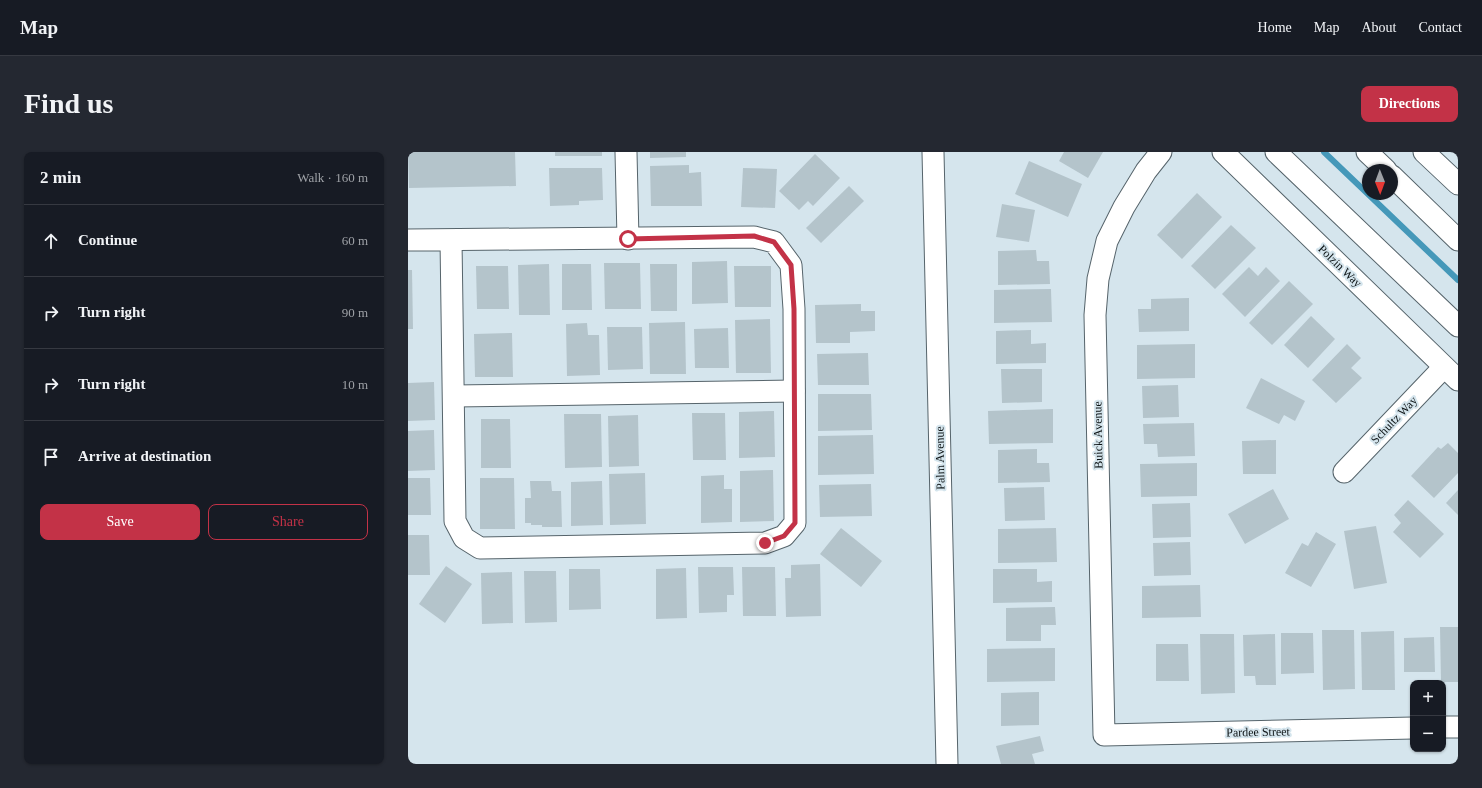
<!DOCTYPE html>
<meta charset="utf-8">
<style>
:root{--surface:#171b24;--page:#242831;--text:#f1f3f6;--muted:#9ea1a6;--line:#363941;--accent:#c33247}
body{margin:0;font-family:Georgia,serif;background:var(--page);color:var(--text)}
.controls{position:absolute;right:12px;bottom:12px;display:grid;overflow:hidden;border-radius:8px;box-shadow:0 1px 3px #0004}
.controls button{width:36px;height:36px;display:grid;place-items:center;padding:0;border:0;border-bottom:1px solid var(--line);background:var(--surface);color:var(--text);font:20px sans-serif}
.compass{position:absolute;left:954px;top:12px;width:36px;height:36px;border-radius:50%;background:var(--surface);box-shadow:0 1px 3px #0004;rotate:179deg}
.stop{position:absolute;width:12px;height:12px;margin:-9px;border:3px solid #c33247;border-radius:50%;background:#fff}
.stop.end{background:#c33247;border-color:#fff;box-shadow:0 1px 4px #0008}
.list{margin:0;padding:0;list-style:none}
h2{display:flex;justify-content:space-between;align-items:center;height:52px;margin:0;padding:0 16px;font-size:17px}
h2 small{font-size:13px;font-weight:400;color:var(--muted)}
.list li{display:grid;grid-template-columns:26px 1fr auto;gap:12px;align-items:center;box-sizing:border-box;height:72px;padding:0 16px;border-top:1px solid var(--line)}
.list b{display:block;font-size:15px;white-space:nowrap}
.list em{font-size:13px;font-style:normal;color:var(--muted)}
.actions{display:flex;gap:8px;padding:12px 16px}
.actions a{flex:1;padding:9px 0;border:1px solid var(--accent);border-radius:8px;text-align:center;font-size:14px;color:var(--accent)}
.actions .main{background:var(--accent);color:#fff}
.icon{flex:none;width:22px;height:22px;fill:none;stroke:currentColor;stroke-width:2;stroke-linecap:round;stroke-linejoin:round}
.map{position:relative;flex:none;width:1050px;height:612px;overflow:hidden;border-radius:8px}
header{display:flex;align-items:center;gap:24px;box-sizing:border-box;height:56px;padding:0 20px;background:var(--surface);border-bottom:1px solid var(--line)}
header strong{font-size:19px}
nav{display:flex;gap:22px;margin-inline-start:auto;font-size:14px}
.intro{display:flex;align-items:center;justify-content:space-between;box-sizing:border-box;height:96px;padding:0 24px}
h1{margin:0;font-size:28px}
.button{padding:10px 18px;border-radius:8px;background:var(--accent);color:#fff;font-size:14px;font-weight:700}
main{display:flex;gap:24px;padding:0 24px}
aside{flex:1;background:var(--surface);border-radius:8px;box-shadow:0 1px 3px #0004}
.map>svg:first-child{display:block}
</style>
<header>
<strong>Map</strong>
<nav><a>Home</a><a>Map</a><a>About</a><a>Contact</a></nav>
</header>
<div class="intro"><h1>Find us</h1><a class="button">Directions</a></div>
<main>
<aside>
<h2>2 min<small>Walk · 160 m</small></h2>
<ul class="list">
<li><svg class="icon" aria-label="ahead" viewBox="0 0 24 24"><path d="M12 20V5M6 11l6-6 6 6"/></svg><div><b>Continue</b></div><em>60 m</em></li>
<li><svg class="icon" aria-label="right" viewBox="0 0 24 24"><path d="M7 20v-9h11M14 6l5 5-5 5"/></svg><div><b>Turn right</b></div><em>90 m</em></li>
<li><svg class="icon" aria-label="right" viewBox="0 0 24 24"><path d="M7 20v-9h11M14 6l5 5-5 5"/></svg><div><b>Turn right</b></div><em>10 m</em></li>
<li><svg class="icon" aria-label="arrive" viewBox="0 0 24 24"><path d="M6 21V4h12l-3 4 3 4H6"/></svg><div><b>Arrive at destination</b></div></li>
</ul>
<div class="actions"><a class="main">Save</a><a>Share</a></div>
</aside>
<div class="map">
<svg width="1050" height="612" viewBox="0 0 1050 612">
<rect width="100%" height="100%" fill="#d5e5ed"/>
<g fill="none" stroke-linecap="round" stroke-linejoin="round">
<path stroke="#4598b9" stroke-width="6" d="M916 0 1050 128"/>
</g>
<g fill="#b4c4cb">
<path d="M0 0H107L108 34 1 36Z"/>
<rect x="147" y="0" width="47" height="4"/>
<path d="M242 0H278V5L242 6Z"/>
<path d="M656 0H695L680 26 651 9Z"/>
<path d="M407 2 432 26 405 54 400 49 391 58 371 39Z"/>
<path d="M621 9 674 32 660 65 607 42Z"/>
<path d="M281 13V21L293 20 294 54H243L242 14Z"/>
<path d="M141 16H194L195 48 171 49V53L142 54Z"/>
<path d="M335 16 369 17 367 56 333 55Z"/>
<path d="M441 34 456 49 413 91 398 76Z"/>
<path d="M789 41 814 65 774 107 749 83Z"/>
<path d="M594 52 627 58 621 90 588 85Z"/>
<path d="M823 73 848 96 807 137 783 114Z"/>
<path d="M628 98 629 109H641L642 132 590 133V99Z"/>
<path d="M319 109 320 151 284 152V110Z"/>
<path d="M196 111H232L233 157H197Z"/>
<path d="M141 112 142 163H111L110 113Z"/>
<path d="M154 112H183L184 158H154Z"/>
<path d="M242 112H269V159H243Z"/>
<path d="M68 114H100L101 157H69Z"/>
<path d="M326 114H363V155H327Z"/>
<path d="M841 115 850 124 858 115 872 129 837 165 814 142Z"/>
<path d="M0 118H4L5 177H0Z"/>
<path d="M881 129 905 152 864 193 841 171Z"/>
<path d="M643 137 644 170 586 171V138Z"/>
<path d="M781 146V179L731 180 730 157H743V147Z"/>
<path d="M453 152V159H467V179L442 180V191H408L407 153Z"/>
<path d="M903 164 927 187 900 216 876 193Z"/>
<path d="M362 167 363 221H328L327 168Z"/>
<path d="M277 170 278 222H242L241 171Z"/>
<path d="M179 171 180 183H191L192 223 159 224 158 172Z"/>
<path d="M199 175H234L235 217 200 218Z"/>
<path d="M320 176 321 216H287L286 177Z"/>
<path d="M623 178V192L638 191V211L588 212V179Z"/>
<path d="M104 181 105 225H67L66 182Z"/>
<path d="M787 192V226L729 227V193Z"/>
<path d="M939 192 953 206 943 216 954 226 928 251 904 228Z"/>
<path d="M460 201 461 233H410L409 202Z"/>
<path d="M593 217H634V250L594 251Z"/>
<path d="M853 226 897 249 887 269 876 263 871 272 838 256Z"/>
<path d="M26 230 27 268 0 269V231Z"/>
<path d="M770 233 771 265 735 266 734 234Z"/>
<path d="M410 242H463L464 278 410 279Z"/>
<path d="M645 257V291L581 292 580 259Z"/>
<path d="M366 259 367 305 331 306V260Z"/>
<path d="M284 261H317L318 308H285Z"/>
<path d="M156 262H193L194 315 157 316Z"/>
<path d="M230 263 231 314 201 315 200 264Z"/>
<path d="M73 267H102L103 316H73Z"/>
<path d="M786 271 787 304 750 305 749 292H736L735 272Z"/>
<path d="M26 278 27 318 0 319V279Z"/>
<path d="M465 283 466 322 410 323V284Z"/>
<path d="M868 288V322H835L834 289Z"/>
<path d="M1040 291 1050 301V321L1026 346 1003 324 1030 295 1033 297Z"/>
<path d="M629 297V311H641L642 330 590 331V298Z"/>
<path d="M789 311V344L733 345 732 312Z"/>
<path d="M365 318 366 369 332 370V319Z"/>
<path d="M237 321 238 372 202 373 201 322Z"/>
<path d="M316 323V337H324V370L293 371V324Z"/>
<path d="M0 326H22L23 363H0Z"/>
<path d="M72 326H106L107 377H72Z"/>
<path d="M122 329H143L144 339H153L154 375H134V373H123V371H117V346H123Z"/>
<path d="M194 329 195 373 163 374V330Z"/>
<path d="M463 332 464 364 412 365 411 333Z"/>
<path d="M636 335 637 368 597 369 596 336Z"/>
<path d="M865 337 881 367 837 392 820 362Z"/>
<path d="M1050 338V363L1038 351Z"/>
<path d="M1000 348 1036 382 1012 406 985 380 993 371 986 363Z"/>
<path d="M782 351 783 385 745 386 744 352Z"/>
<path d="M968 374 979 431 946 437 936 379Z"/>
<path d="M433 376 474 409 453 435 412 402Z"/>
<path d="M648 376 649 410 590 411V377Z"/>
<path d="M908 380 928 392 903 435 877 421 894 391 900 394Z"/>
<path d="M0 383H21L22 423H0Z"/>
<path d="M782 390 783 423 746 424 745 391Z"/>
<path d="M412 412 413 464 378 465 377 426H383V413Z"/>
<path d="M38 414 64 432 37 471 11 452Z"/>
<path d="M290 415H325L326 443H319V460L291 461Z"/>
<path d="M334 415H367L368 464H335Z"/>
<path d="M278 416 279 466 248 467V417Z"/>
<path d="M161 417H192L193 457 161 458Z"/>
<path d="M585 417H629V430L644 429V450L585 451Z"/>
<path d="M116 419H148L149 470 117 471Z"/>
<path d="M104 420 105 471 74 472 73 421Z"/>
<path d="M792 433 793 465 734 466V434Z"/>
<path d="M647 455 648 473H633V489H598V456Z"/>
<path d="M1032 475H1050V530H1033Z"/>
<path d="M914 478H946L947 537 915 538Z"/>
<path d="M986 479 987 538H954L953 480Z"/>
<path d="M873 481H905L906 521 873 522Z"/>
<path d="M792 482H826L827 541 793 542Z"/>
<path d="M867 482 868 533H848L847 524H836L835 483Z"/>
<path d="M1026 485 1027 520H996V486Z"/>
<path d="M748 492H780L781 529H748Z"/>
<path d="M647 496V529L579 530V497Z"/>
<path d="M631 540V573L593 574V541Z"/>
<path d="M632 584 636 599 624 602 627 612H593L588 594Z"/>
</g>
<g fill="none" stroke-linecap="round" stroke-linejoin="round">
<defs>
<g id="minor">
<path d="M218 0 220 87"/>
<path d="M525 0 539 612"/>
<path d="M753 0 738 19 716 55 699 89 690 127 687 163 696 583 1005 576"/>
<path d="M815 0 1050 228"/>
<path d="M868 0 1050 174"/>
<path d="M959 0 978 18"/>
<path d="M1016 0 1050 32"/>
<path d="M984 24 1050 88"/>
<path d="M0 88C115 86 231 87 346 85L366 90 383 113 386 157 387 371 376 384 357 391 72 396 56 386 47 369 43 88"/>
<path d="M46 244 386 239"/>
<path d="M936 320 1036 215"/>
<path d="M1035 575H1050"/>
</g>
</defs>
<use href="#minor" stroke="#56646b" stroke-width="23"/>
<use href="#minor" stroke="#fff" stroke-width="21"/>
</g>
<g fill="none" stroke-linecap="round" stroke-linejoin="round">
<path stroke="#c33247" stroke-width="5" d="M220 87 346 84 366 90 383 113 386 157 387 371 376 384 357 391"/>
</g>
<g text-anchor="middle" stroke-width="4" stroke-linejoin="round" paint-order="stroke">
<g font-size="12" fill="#0d1315" stroke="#d5e5ed">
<text transform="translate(932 114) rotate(44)" y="4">Polzin Way</text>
<text transform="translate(986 268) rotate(-46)" y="4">Schultz Way</text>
<text transform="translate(690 283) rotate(-91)" y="4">Buick Avenue</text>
<text transform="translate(532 306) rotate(-91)" y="4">Palm Avenue</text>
<text transform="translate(850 580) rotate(-1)" y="4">Pardee Street</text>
</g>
</g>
</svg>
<div class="controls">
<button>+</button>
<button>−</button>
</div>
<svg class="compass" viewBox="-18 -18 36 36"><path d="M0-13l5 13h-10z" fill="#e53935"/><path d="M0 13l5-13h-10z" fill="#9ea1a6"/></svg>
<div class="stop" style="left:220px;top:87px"></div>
<div class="stop end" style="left:357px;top:391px"></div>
</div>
</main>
